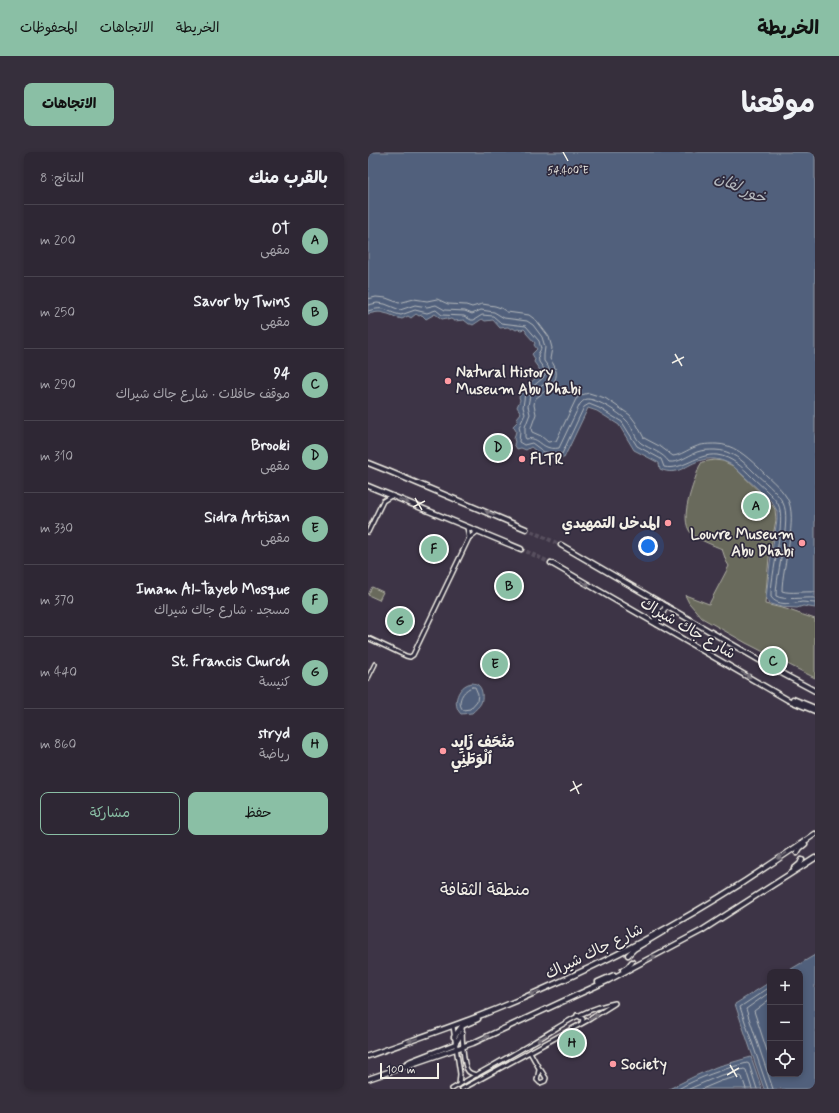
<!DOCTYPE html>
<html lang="ar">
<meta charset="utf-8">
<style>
:root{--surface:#2e2734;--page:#362f3c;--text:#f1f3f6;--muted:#a7a5ac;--line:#49444f;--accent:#8abfa5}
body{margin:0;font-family:Mynerve,"Playpen Sans Arabic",sans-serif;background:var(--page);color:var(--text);direction:rtl}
.controls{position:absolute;right:12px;bottom:12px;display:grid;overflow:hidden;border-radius:8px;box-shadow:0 2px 6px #0003}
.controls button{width:36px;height:36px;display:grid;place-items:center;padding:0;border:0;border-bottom:1px solid var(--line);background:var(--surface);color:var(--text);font:20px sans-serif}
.scale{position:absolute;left:12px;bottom:10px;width:59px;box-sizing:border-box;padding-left:4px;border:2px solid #f4f1e8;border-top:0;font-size:11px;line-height:14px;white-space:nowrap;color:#f4f1e8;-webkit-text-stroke:3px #2f2a3d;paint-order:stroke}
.you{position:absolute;left:280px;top:394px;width:14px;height:14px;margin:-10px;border:3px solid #fff;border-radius:50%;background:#1a73e8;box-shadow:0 0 0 6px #1a73e833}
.badge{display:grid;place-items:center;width:26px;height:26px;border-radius:50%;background:var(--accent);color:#111;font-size:13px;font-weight:700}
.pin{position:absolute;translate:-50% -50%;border:2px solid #fff;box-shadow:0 1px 4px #0006}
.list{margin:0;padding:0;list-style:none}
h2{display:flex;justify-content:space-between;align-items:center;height:52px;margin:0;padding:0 16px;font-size:17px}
h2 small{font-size:13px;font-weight:400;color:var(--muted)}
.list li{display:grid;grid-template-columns:26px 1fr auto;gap:12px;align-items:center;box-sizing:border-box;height:72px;padding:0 16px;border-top:1px solid var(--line)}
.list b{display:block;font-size:15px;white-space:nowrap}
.list p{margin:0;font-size:13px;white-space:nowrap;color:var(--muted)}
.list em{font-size:13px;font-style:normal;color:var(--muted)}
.actions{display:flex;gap:8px;padding:12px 16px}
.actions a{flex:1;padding:9px 0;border:1px solid var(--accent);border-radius:8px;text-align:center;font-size:14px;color:var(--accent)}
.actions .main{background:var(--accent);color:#111}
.icon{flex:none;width:22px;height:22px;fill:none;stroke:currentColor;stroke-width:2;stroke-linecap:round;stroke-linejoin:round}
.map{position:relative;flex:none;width:447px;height:937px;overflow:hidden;direction:ltr;border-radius:8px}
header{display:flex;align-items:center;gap:24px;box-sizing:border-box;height:56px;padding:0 20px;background:var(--accent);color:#111}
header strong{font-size:19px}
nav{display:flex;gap:22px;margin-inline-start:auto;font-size:14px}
.intro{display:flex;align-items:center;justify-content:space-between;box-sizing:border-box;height:96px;padding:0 24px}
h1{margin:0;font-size:28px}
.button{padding:10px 18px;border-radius:8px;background:var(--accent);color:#111;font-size:14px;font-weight:700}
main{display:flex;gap:24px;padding:0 24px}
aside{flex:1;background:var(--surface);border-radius:8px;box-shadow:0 2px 6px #0003}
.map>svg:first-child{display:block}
</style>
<header>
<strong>الخريطة</strong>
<nav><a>الخريطة</a><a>الاتجاهات</a><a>المحفوظات</a></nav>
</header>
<div class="intro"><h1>موقعنا</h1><a class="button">الاتجاهات</a></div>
<main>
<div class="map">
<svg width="447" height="937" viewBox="0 0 447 937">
<rect width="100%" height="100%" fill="#3d3446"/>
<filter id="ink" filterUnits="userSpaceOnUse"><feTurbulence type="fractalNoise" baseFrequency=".025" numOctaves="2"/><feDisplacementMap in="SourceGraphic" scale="8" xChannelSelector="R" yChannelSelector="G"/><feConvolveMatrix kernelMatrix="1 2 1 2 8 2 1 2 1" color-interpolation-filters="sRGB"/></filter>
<g filter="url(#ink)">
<g fill="#696a5c" stroke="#aeaea2">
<path d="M346 308 355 309 365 314 401 349 407 357 408 368 401 405 397 452 418 457 447 467V526L378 491 334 466 321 451 317 443 341 452 361 414 358 409 354 397C347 394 326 386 323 381 310 366 326 332 331 315L334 310Z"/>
<path d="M4 435 15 440 11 448 0 443Z"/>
</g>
<g fill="#51617b" stroke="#929ba7">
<path d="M0 0H447V456L435 454 429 456 413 455 402 452 398 446 402 411 409 368V359L404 350 364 313C355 308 345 305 334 308 318 312 310 325 292 317L291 311 266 298 251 273 229 259 220 256 196 306 174 304 168 301V299L163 295 158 298 153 296 149 297 146 292 147 290 146 287 148 279 145 274 150 269 149 266 153 261 149 255 152 248 151 245 153 242 151 240 174 221 166 210 167 207 164 202 169 197 166 193 167 191 158 181V179L156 177 153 178 150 177 148 178 145 176 143 177 140 175 132 176 125 168 117 169 114 167 105 173 103 172H101L96 168 86 169 83 167 79 168V166L74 167 67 162 58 167 54 163 51 164 48 162 43 166 40 164 34 167C28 166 23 162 16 161 11 159 5 161 0 162Z"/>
<path d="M104 531C114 531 116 543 113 551 111 555 107 558 104 561L93 562C83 552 90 533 104 531Z"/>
<path d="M447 803V937H396L367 852 402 830V922H432V820H418Z"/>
<path d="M383 905 394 937H301L327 924 348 915Z"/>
</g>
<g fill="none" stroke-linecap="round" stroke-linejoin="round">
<g stroke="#b3b7bc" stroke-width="1">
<path d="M0 147 8 145 18 146 31 151 46 147 59 149 69 147 80 152 98 153 104 155 114 152 127 154 133 156 139 160 161 163 169 169 181 185 184 196 182 207C197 227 182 235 167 247L166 253 168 262 163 276 164 280 173 284 180 290 188 289 208 247 213 243 221 241 237 246 262 263 268 271 276 286 293 295 305 304C313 303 319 298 327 295 333 292 342 292 348 292 365 292 378 304 390 315 399 325 412 334 419 346 431 366 414 414 414 439 422 442 437 439 447 440"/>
<path d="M0 153 9 151 17 152 32 158 47 153 59 155 68 153 77 158 97 159 104 162 113 158 126 160 136 166 159 169 165 173 174 185 177 195 176 203V209L181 216 182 223 179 230 162 243 160 254 162 262 157 275V285L158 287C173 284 172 299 191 296L212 252C215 249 217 247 220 247 229 247 252 261 258 268 265 274 266 286 273 291 283 298 294 300 301 310 311 311 319 304 329 300 334 298 341 298 347 298 363 298 375 309 386 320 395 329 409 339 415 351 424 367 408 421 408 444 417 449 435 445 447 446"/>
<path d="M0 159C19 153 17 160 33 163L47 158 59 161 68 158 74 163 96 164 103 168H106L114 163 125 164 133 171 158 174 171 189 173 197 170 202 171 210 176 217 178 221 175 226 157 241 155 255 157 262 151 275 152 279 151 290 156 293 164 291 176 300 194 302 216 255 221 252 231 256 254 270 269 294 293 307 296 315C315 319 329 301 349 303 364 305 374 315 384 325 393 334 404 342 410 352 419 367 402 424 403 445 408 454 425 452 434 450 438 450 443 451 447 451"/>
<path d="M104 535H107L110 542 109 549 102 557 95 558C88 550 95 538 104 535Z"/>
<path d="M402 840 378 857 405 937"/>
<path d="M402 847 386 859 402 908"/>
<path d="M310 937C332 925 355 917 379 911L381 912 389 937"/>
<path d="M321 937 351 924 376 917 378 918 384 937"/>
<path d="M334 937 353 929 372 924 374 925 378 937"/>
<path d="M400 937 372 855 402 835"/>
</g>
<g stroke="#58505e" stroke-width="4" stroke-dasharray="4 2" stroke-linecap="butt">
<path d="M158 377 193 393"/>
<path d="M153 397 183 411"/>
</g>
<defs>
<g id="minor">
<path d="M99 375 101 386"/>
<path d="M0 380 15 349 23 344"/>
<path d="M0 486 38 504 42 505 45 503 101 386 110 379"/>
<path d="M0 526 7 512"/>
<path d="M209 863 215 867 214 871"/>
<path d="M85 874 92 922 91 933"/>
<path d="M94 874C94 883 95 914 100 919 102 922 106 922 109 923"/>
<path d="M162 900 172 918"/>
<path d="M171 918H173L178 926 177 929 172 931 169 928Z"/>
<path d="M84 937C110 921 138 907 164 891 192 875 214 857 247 851"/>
<path d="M94 937 222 867 246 852"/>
</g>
<g id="tertiary">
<path d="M0 311 20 319 158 377"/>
<path d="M0 334 153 397"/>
<path d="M193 393 417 523 447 539"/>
<path d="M183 411 420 548 447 559"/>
<path d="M286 470 293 451"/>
<path d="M289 472 298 454"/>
<path d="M425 547 447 556"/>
<path d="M429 701 432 696 437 692"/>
<path d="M426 717 432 712 434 708"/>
<path d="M260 803 266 797 298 778"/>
<path d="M255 818 260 815 264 810"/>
<path d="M230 830 246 823"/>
<path d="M86 885 94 874 110 867"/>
<path d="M0 904C58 883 117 864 173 838 242 808 310 772 374 731 398 715 423 699 447 682"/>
<path d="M35 914 43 909 87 892 94 881"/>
<path d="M0 927 105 891 241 828 333 779 447 706"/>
</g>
</defs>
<use href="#minor" stroke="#f4f1e8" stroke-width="6"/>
<use href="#tertiary" stroke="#f4f1e8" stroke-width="7"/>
<use href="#minor" stroke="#2f2a3d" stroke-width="3"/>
<use href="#tertiary" stroke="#2f2a3d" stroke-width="4"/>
</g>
<defs><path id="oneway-solid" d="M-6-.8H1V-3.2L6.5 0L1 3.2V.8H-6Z"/></defs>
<g fill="#747079">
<use href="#oneway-solid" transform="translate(36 349) rotate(22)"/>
<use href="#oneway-solid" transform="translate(122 361) rotate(-157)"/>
<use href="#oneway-solid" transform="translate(217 431) rotate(29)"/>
<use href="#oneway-solid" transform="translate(378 523) rotate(31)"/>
<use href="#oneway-solid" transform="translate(414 704) rotate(146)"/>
<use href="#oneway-solid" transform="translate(284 806) rotate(-28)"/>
<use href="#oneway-solid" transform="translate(166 841) rotate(156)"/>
<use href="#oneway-solid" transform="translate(226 865) rotate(-30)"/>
<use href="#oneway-solid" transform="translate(116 886) rotate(-24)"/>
<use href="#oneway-solid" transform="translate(174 886) rotate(149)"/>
<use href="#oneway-solid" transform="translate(45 888) rotate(161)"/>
</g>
</g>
<path fill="none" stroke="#f4f1e8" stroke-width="1.5" d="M195 0 200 9M307 202 314 214M304 211 316 205M47 346 54 358M45 355 57 349M205 629 211 642M202 639 214 632M362 913 369 925M359 923 371 916"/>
<g fill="#ff9aa2" stroke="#2f2a3d" stroke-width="1.5">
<circle cx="80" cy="229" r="4"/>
<circle cx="154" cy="307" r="4"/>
<circle cx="300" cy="371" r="4"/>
<circle cx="434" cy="391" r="4"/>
<circle cx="75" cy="599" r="4"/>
<circle cx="245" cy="912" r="4"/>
</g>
<g text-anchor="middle" stroke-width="3.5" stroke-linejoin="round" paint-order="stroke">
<g font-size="15" font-weight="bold" fill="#f4f1e8" stroke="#2f2a3d" text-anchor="start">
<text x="88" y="225">Natural History<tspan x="88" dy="17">Museum Abu Dhabi</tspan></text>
<text x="162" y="312">FLTR</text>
<text x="292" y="376" text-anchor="end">المدخل التمهيدي</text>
<text x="426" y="387" text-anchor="end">Louvre Museum<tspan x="426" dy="17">Abu Dhabi</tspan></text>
<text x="83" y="595">مَتْحَف زَايِد<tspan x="83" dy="17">ٱلْوَطَنِي</tspan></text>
<text x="253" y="917">Society</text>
</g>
<g font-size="15" fill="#f4f1e8" stroke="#2f2a3d">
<text transform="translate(320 476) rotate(30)" y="5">شارع جاك شيراك</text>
<text transform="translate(226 799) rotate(-26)" y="5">شارع جاك شيراك</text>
</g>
<g font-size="16" font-style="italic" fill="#b3b7bc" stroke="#2f2a3d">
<text transform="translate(373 35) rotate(25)" y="6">خور لفان</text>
</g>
<g font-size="17" fill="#f4f1e8" stroke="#2f2a3d">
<text x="117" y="743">منطقة الثقافة</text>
</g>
</g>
<g font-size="10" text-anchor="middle" fill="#f4f1e8" stroke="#2f2a3d" stroke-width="3.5" stroke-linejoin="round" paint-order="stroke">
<text x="200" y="22">54.400°E</text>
</g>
</svg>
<div class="controls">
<button>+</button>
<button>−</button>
<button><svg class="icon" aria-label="locate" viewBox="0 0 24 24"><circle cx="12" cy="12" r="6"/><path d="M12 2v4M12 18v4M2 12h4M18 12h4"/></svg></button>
</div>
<div class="scale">100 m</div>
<div class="you"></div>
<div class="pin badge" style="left:388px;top:354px">A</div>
<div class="pin badge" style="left:141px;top:434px">B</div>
<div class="pin badge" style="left:405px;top:509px">C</div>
<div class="pin badge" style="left:130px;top:296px">D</div>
<div class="pin badge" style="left:127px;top:512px">E</div>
<div class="pin badge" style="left:66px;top:397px">F</div>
<div class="pin badge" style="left:32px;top:469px">G</div>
<div class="pin badge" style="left:204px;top:891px">H</div>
</div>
<aside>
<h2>بالقرب منك<small>النتائج: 8</small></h2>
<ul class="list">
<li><span class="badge">A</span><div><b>OT</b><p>مقهى</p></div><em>200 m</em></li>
<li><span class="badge">B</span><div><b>Savor by Twins</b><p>مقهى</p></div><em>250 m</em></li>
<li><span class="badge">C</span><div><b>94</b><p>موقف حافلات · شارع جاك شيراك</p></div><em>290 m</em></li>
<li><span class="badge">D</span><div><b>Brooki</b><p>مقهى</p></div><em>310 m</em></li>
<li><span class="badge">E</span><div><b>Sidra Artisan</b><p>مقهى</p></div><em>330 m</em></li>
<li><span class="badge">F</span><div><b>Imam Al-Tayeb Mosque</b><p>مسجد · شارع جاك شيراك</p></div><em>370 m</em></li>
<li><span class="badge">G</span><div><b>St. Francis Church</b><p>كنيسة</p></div><em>440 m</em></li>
<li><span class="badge">H</span><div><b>stryd</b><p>رياضة</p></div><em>860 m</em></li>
</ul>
<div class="actions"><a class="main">حفظ</a><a>مشاركة</a></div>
</aside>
</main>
